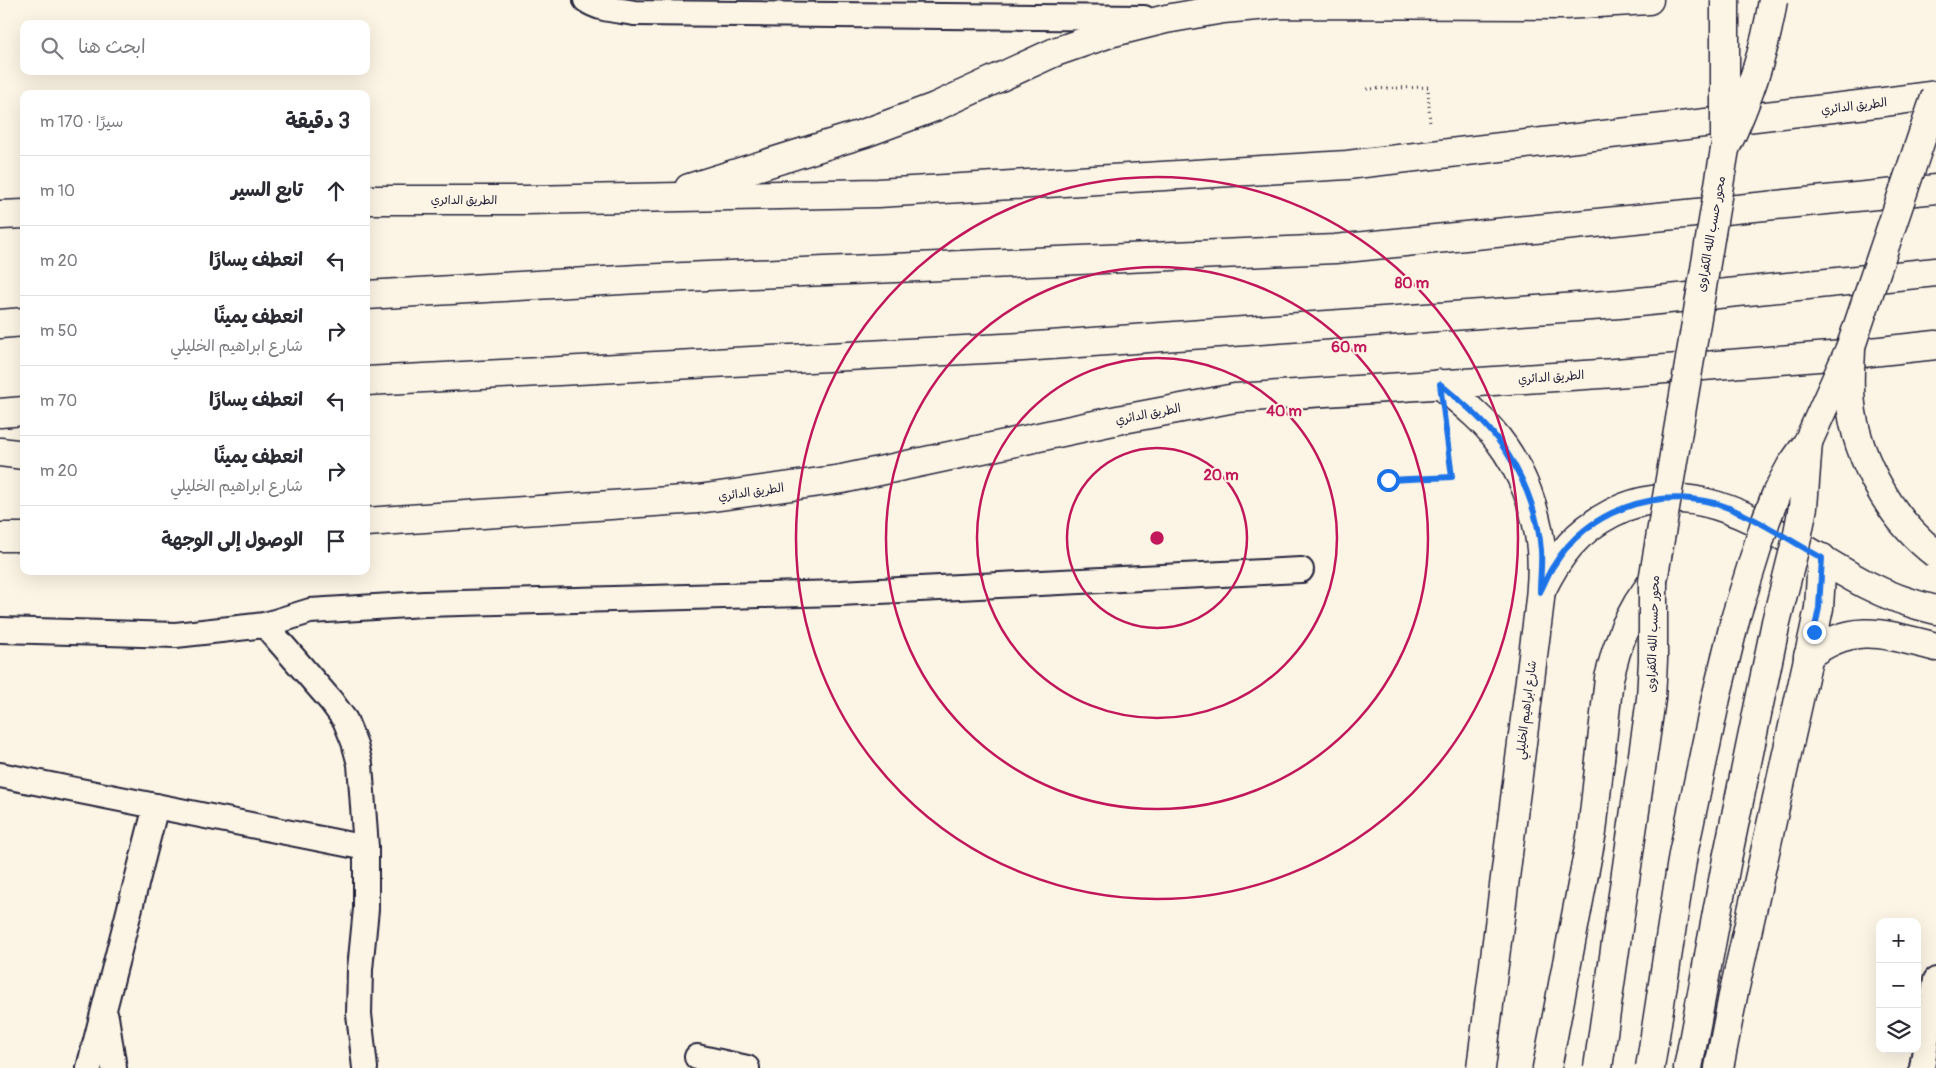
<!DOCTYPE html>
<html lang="ar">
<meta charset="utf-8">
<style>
:root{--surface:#fff;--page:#f7f7f7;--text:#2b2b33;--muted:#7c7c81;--line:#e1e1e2}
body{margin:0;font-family:Pangolin,"Playpen Sans Arabic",sans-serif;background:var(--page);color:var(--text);direction:rtl}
.controls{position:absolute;right:15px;bottom:15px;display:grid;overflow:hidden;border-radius:10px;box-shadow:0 5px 20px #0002}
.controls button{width:45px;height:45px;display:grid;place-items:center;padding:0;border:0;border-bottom:1px solid var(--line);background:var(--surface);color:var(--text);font:25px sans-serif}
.stop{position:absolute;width:15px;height:15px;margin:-11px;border:4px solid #1a73e8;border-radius:50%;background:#fff}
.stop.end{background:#1a73e8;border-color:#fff;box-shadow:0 1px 5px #0008}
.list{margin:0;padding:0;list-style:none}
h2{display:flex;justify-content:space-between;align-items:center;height:65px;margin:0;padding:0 20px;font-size:21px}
h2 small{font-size:16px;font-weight:400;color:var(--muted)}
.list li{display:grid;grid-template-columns:32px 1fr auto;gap:15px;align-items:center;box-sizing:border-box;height:70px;padding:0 20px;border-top:1px solid var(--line)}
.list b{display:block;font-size:19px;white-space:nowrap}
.list p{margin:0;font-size:16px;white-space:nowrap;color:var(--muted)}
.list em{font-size:16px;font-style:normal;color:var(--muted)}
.icon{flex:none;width:28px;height:28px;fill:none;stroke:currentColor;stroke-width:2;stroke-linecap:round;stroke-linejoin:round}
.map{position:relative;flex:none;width:1936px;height:1068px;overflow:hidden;direction:ltr}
.search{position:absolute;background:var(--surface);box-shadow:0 5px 20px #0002;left:20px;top:20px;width:350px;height:55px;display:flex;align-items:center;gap:12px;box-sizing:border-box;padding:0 18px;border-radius:10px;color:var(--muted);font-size:19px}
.panel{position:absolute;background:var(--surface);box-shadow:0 5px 20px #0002;left:20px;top:90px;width:350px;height:485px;border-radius:10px;direction:rtl}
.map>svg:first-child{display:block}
</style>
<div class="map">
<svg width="1936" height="1068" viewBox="0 0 1936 1068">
<rect width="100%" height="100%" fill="#fcf5e5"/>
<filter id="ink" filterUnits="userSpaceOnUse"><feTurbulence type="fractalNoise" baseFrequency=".02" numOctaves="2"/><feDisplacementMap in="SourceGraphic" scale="10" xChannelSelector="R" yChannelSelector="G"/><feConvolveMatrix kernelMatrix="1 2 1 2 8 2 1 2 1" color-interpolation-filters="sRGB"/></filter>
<g filter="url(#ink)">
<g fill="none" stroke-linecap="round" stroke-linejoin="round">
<defs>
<g id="street">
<path d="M586 0C600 10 618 10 634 13L1144 18"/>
<path d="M265 625 331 701 345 720 354 742 360 764 366 848V909L360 969 359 1014 365 1068"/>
<path d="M0 630 176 635 265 625 310 611 424 604 840 593 1301 570"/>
<path d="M0 775 366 848"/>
<path d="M106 1017 114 1068"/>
<path d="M697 1057 747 1068"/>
<path d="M89 1068 156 806"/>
<path d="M1922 1068 1936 980"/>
</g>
<g id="secondary">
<path d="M1440 384C1460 401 1482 418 1498 439 1522 470 1537 510 1541 549 1544 584 1537 621 1533 656L1481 1068"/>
<path d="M1542 589C1559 554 1577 531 1612 513 1704 466 1787 544 1865 584 1888 596 1911 604 1936 610"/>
<path d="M1808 656C1853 621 1885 634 1936 647"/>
<path d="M1719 1068 1733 996 1814 632 1819 608 1822 558"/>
</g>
<g id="primary">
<path d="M1547 1068 1592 832 1609 678 1616 652 1625 627 1638 603 1653 581"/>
<path d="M1688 1068 1727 859"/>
</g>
<g id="highway">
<path d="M689 188 865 133 935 107 1055 52 1110 33 1166 19 1223 9 1281 4 1564 5 1649 0"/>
<path d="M366 200H525L878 193 1347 165 1884 102 1936 95"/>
<path d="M0 215 24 214"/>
<path d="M366 295 638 279 1335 249 1936 189"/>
<path d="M0 324 24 322"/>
<path d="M366 381 1023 347 1619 304 1936 272"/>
<path d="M0 413 24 411"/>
<path d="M0 452 24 455"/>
<path d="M366 522 698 499 842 479 1118 420 1235 398 1615 373 1843 355 1936 345"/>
<path d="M0 537H24"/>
</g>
</defs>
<use href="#street" stroke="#22223b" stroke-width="28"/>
<use href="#secondary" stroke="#22223b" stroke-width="31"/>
<use href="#primary" stroke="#22223b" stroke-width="31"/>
<use href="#highway" stroke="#22223b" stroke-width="31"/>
<g stroke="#22223b" stroke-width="3" stroke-dasharray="1 4" stroke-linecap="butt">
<path d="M1367 89 1428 87 1430 125"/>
<path d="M1388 480 1452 477 1446 428"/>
</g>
<use href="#street" stroke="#fcf5e5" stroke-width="24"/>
<use href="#secondary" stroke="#fcf5e5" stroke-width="28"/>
<use href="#primary" stroke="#fcf5e5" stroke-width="28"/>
<use href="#highway" stroke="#fcf5e5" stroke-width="28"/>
<defs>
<g id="primary-bridge">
<path d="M1725 0V141"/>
<path d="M1727 859 1776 622 1797 538 1803 507 1808 442"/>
<path d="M1598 1068 1651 699 1653 660V581L1725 149C1748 101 1765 53 1773 0"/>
<path d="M1650 1068 1683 854 1716 698 1736 616 1766 520 1777 492 1791 466 1808 442 1851 346 1936 95"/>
</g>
<path id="highway-bridge" d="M1851 346C1851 360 1849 374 1850 389 1851 449 1888 518 1936 554"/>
</defs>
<use href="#primary-bridge" stroke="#22223b" stroke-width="31" stroke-linecap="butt"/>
<use href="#highway-bridge" stroke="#22223b" stroke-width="31" stroke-linecap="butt"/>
<use href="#primary-bridge" stroke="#fcf5e5" stroke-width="28"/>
<use href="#highway-bridge" stroke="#fcf5e5" stroke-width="28"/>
</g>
</g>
<g fill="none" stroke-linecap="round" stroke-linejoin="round" filter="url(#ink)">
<path stroke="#1a73e8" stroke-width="6" d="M1388 480 1452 477 1440 384C1460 401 1482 418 1498 440 1521 470 1538 511 1541 550 1542 564 1540 578 1540 592 1545 583 1548 573 1554 565 1587 511 1653 488 1714 503 1747 512 1791 541 1822 558L1819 608 1814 632"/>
</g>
<g fill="none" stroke="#c2185b" stroke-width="2.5">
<circle cx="1157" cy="538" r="90"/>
<circle cx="1157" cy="538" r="180"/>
<circle cx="1157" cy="538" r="271"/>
<circle cx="1157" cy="538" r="361"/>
</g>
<g text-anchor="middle" stroke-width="4" stroke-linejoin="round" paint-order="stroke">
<g font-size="12" fill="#22223b" stroke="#fcf5e5">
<text transform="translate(1854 106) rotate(-7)" y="4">الطريق الدائري</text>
<text x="464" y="204">الطريق الدائري</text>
<text transform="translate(1711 234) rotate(-80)" y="4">محور حسب الله الكفراوى</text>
<text transform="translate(1551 377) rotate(-4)" y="4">الطريق الدائري</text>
<text transform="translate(1148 414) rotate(-11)" y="4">الطريق الدائري</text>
<text transform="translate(751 492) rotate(-8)" y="4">الطريق الدائري</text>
<text transform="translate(1653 634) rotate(-88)" y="4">محور حسب الله الكفراوى</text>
<text transform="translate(1526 710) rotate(-83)" y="4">شارع ابراهيم الخليلي</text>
</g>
</g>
<circle cx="1157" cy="538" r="8" fill="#c2185b" stroke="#fcf5e5" stroke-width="2.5"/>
<g font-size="15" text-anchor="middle" font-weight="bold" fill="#c2185b" stroke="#fcf5e5" stroke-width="4" stroke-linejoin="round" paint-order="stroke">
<text x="1412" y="288">80 m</text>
<text x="1349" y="352">60 m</text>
<text x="1284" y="416">40 m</text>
<text x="1221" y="480">20 m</text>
</g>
</svg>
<div class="controls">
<button>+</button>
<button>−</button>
<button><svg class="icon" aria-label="layers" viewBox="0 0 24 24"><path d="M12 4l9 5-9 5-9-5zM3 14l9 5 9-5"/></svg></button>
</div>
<div class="stop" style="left:1388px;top:480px"></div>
<div class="stop end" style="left:1814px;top:632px"></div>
<div class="search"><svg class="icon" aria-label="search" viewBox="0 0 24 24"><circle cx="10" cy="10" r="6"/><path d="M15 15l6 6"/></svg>ابحث هنا</div>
<section class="panel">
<h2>3 دقيقة<small>سيرًا · 170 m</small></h2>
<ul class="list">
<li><svg class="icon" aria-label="ahead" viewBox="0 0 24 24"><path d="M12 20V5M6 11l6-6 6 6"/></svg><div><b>تابع السير</b></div><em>10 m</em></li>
<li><svg class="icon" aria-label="left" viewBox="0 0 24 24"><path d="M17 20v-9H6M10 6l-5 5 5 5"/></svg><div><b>انعطف يسارًا</b></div><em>20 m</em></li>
<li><svg class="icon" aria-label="right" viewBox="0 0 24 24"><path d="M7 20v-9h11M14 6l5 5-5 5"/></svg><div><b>انعطف يمينًا</b><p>شارع ابراهيم الخليلي</p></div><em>50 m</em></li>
<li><svg class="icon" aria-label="left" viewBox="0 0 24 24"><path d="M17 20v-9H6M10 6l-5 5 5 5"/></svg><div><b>انعطف يسارًا</b></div><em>70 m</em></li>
<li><svg class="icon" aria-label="right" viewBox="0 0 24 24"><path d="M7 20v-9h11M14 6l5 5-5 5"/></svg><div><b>انعطف يمينًا</b><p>شارع ابراهيم الخليلي</p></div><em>20 m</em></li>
<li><svg class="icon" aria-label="arrive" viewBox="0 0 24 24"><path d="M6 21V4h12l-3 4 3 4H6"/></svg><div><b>الوصول إلى الوجهة</b></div></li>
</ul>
</section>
</div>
